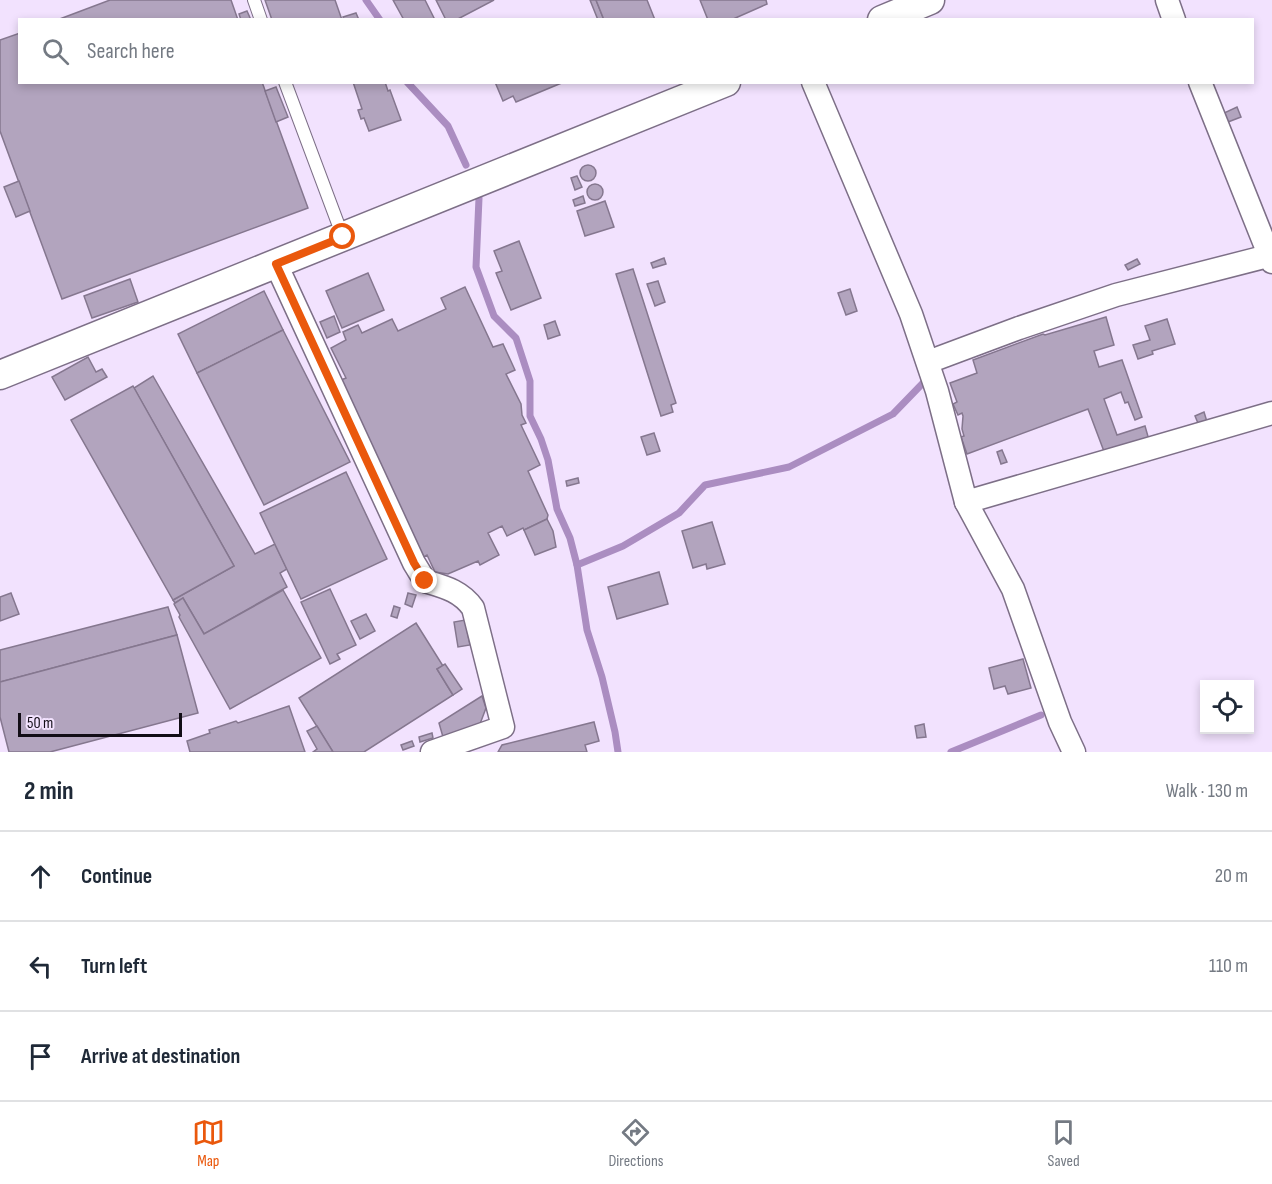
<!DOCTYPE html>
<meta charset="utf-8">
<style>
:root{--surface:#fff;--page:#f6f6f7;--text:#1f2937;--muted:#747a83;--line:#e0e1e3;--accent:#ea580c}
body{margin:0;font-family:"Sofia Sans Condensed",sans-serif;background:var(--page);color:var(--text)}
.controls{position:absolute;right:18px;bottom:18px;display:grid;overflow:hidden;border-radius:0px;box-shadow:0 3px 9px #0003}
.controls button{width:54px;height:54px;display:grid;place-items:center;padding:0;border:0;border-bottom:2px solid var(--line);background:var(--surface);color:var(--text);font:30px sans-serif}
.scale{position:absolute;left:18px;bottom:15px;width:164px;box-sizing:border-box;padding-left:6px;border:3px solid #120d16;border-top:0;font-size:16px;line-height:21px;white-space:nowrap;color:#120d16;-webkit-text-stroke:4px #f2e2fe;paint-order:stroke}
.stop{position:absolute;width:18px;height:18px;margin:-14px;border:4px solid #ea580c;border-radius:50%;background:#fff}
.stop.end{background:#ea580c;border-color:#fff;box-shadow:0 2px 6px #0008}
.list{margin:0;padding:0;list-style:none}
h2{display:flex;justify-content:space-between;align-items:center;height:78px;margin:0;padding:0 24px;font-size:26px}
h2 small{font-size:20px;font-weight:400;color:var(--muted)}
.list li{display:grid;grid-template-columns:39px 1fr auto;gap:18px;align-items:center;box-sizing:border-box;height:90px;padding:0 24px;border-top:2px solid var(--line)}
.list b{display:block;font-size:22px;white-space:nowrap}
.list em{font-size:20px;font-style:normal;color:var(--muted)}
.icon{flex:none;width:33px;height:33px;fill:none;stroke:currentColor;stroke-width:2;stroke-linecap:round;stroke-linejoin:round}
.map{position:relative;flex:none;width:1272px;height:752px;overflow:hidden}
.search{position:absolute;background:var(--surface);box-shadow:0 3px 9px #0003;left:18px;right:18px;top:18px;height:66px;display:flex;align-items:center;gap:15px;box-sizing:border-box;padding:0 21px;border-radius:0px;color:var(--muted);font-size:22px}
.sheet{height:348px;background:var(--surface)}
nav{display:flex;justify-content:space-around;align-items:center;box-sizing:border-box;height:84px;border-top:2px solid var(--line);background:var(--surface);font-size:16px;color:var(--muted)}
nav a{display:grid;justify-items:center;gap:3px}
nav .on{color:var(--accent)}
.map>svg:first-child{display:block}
</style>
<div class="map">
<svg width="1272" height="752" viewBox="0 0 1272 752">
<rect width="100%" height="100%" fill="#f2e2fe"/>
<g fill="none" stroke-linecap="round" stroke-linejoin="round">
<g stroke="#ab8dc1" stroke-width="7">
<path d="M366 0 380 20"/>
<path d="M407 82 448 126 466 165"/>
<path d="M479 198 476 267 494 316 516 338 530 381V416L541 439 548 460 557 509 570 538 577 565 587 630 602 677 615 732 618 752"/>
<path d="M577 565 623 546 679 513 705 485 789 467 893 414 923 383"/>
<path d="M951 752 1041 715"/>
</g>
</g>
<g fill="#b2a4be" stroke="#85778f" stroke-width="1.5">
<path d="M110 0H231L238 20H57Z"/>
<path d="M265 0H335L342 20H272Z"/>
<path d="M393 0H425L435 20H404Z"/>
<path d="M436 0H494L456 20H446Z"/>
<path d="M590 0H596L604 20H598Z"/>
<path d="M596 0H647L655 20H604Z"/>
<path d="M700 0H766L767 4 731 20H708Z"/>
<path d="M247 11 251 20H241L239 14Z"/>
<path d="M356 13 359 20H344L343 17Z"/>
<path d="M20 33V82H262L308 208 62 299 0 131V40Z"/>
<path d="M353 82H385L388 91 390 90 401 120 369 131 364 118 361 119 358 110 362 109Z"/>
<path d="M495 82H564L516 102 513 96 503 101Z"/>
<path d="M276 87 288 117 276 122 265 91Z"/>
<path d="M1237 107 1241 117 1228 122 1224 113Z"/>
<circle cx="588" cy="173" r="8"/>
<path d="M577 176 582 187 575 190 571 178Z"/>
<path d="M19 181 30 211 16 217 4 187Z"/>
<circle cx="595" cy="192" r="8"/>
<path d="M583 196 585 203 575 206 573 200Z"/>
<path d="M605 201 614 227 585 236 577 211Z"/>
<path d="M519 241 541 298 511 310 496 273 502 271 494 251Z"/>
<path d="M664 258 666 264 653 268 651 263Z"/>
<path d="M1137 259 1140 264 1128 270 1125 265Z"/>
<path d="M633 269 676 403 671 405 673 412 661 416 616 274Z"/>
<path d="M368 273 384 310 342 328 326 291Z"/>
<path d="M130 279 138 302 92 318 84 296Z"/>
<path d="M658 281 665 302 655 306 647 284Z"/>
<path d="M465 287 493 347 503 344 515 370 506 374 521 404 522 415 526 423 521 425 540 465 528 471 548 515 547 519 524 530 523 528 507 536 502 526 488 533 499 555 480 565 478 561 448 574 435 572 427 555 422 558 341 380 346 378 331 348 346 340 343 332 358 325 362 333 392 319 398 331 446 309 441 298Z"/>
<path d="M850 289 857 311 846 315 838 293Z"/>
<path d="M264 291 283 330 197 373 178 334Z"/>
<path d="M334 316 340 332 327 338 320 322Z"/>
<path d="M1106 317 1114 345 1094 351 1099 367 1122 360 1142 417 1135 420 1128 402 1125 403 1121 392 1104 399 1117 435 1145 426 1149 440 1105 454 1088 409 967 454 961 437 964 436 962 429 963 416 962 413 958 415 953 404 957 402 950 383 977 373 973 360 1043 334 1045 335Z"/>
<path d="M1167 319 1175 344 1152 351 1153 354 1138 359 1133 345 1150 340 1145 326Z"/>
<path d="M555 321 560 335 548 339 544 325Z"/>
<path d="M283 330 350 462 264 505 197 373Z"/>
<path d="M88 357 96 372 102 369 107 377 65 400 52 377Z"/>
<path d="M153 376 255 554 275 544 287 569 280 573 287 587 204 634 183 598 175 603 173 600 234 566 134 388Z"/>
<path d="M133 386 234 566 173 600 71 420Z"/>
<path d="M1204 412 1208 425 1200 428 1195 416Z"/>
<path d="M654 433 660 451 647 455 641 437Z"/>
<path d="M1002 450 1007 462 1001 464 997 452Z"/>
<path d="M346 472 387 559 301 599 260 513Z"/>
<path d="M578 478 579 483 567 486 566 481Z"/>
<path d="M547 519 553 531 556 547 535 555 524 530Z"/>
<path d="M712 522 725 564 707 569 706 564 693 568 682 531Z"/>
<path d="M659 572 668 604 617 619 608 587Z"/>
<path d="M330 589 356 645 337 654 340 659 330 664 301 602Z"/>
<path d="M283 590 321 658 230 709 179 617 180 615 174 604 183 598 204 634Z"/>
<path d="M11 593 19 614 0 621V597Z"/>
<path d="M408 593 416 595 412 607 405 604Z"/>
<path d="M394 606 400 608 397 618 391 616Z"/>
<path d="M168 607 177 635 0 682V650Z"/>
<path d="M366 614 375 631 360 639 351 621Z"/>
<path d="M465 620 470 645 458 647 454 622Z"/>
<path d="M416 623 443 666 437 669 453 695 364 752H333L299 698Z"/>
<path d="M177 635 198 713 50 752H9L0 717V682Z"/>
<path d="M1023 659 1031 688 1008 694 1005 686 994 689 989 668Z"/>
<path d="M445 664 462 689 453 695 437 669Z"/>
<path d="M482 696 486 708 480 724 443 737 439 723Z"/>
<path d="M289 706 305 752H190L187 741 210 733 209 730 236 721 238 723Z"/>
<path d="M594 722 599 741 585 745 587 752H498L502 745Z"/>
<path d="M924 724 926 737 917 738 915 726Z"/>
<path d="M317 726 333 752H313L317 749 307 731Z"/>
<path d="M432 733 433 738 420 742 419 737Z"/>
<path d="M412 741 414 746 403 750 401 745Z"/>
</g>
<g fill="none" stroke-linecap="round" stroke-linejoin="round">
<defs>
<g id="service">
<path d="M254 0 261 20"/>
<path d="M285 82 343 237"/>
</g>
<g id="minor">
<path d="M1167 0 1174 20"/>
<path d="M813 82 911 314 937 391 966 502 1272 413"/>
<path d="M1200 82 1272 262"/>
<path d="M276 264 414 563 425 581C445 587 461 591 473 608L503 727 432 752"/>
<path d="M928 362 1019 328 1116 295 1272 255"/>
<path d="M966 502 1013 589 1060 722 1074 752"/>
</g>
<g id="tertiary">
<path d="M882 20 930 0"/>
<path d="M0 375 726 82"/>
</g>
</defs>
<use href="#service" stroke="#7d6f87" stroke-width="14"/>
<use href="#minor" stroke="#7d6f87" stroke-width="25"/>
<use href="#tertiary" stroke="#7d6f87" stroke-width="31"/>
<use href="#service" stroke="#fff" stroke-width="12"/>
<use href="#minor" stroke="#fff" stroke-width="22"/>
<use href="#tertiary" stroke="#fff" stroke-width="28"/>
</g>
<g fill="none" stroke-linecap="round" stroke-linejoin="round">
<path stroke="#ea580c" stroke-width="8" d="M343 237 276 264 414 563 425 581"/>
</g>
</svg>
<div class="controls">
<button><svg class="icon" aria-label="locate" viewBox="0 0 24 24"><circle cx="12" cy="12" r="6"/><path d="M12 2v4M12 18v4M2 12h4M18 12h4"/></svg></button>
</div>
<div class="scale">50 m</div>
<div class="stop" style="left:343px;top:237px"></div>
<div class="stop end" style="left:425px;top:581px"></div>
<div class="search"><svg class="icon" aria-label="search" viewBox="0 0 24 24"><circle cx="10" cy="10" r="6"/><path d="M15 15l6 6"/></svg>Search here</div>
</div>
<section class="sheet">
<h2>2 min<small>Walk · 130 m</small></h2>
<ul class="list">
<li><svg class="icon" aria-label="ahead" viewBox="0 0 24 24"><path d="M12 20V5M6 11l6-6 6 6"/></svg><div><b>Continue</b></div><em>20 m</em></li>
<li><svg class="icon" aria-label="left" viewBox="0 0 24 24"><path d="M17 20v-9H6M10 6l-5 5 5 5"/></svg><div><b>Turn left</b></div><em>110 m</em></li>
<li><svg class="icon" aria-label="arrive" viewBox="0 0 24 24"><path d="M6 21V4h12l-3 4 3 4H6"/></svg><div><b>Arrive at destination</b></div></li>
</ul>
</section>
<nav>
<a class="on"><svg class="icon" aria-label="map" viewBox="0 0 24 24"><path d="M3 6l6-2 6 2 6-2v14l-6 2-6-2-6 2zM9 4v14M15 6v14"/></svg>Map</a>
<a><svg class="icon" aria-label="directions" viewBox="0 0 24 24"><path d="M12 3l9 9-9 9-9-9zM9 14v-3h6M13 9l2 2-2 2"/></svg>Directions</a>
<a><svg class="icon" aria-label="saved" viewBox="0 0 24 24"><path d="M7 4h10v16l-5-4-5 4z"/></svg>Saved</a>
</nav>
